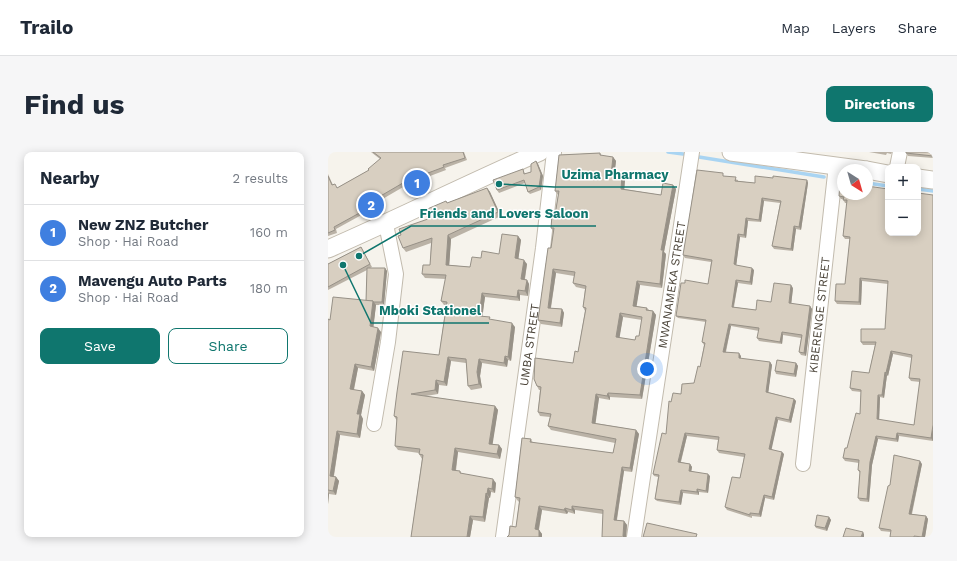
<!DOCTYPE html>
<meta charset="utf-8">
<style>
:root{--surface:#fff;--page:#f6f6f7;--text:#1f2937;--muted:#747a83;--line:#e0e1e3;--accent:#0f766e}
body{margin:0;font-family:"Work Sans",sans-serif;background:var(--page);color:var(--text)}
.controls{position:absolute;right:12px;top:12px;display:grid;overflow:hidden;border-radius:8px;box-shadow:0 2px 10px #0003}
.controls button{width:36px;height:36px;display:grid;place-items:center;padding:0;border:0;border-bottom:1px solid var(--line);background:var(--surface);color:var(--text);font:20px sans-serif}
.compass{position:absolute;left:509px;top:12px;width:36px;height:36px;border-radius:50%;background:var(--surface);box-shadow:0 2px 10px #0003;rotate:143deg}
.you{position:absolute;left:319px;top:217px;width:14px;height:14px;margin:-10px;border:3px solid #fff;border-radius:50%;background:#1a73e8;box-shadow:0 0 0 6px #1a73e833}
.badge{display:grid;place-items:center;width:26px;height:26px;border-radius:50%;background:var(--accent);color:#fff;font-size:13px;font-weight:700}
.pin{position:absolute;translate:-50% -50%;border:2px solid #fff;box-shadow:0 1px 4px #0006}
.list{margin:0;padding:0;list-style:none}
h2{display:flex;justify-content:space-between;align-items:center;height:52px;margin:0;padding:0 16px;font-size:17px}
h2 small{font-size:13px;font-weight:400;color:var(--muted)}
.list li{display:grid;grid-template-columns:26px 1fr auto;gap:12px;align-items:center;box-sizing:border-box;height:56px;padding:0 16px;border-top:1px solid var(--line)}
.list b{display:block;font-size:15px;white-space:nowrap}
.list p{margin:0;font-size:13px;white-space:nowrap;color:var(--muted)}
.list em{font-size:13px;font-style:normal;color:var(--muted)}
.actions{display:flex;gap:8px;padding:12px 16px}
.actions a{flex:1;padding:9px 0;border:1px solid var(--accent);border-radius:8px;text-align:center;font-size:14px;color:var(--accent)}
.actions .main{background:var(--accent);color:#fff}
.map{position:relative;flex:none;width:605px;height:385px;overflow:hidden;border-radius:8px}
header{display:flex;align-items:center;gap:24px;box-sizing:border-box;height:56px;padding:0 20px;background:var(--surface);border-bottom:1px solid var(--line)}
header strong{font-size:19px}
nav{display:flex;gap:22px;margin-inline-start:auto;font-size:14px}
.intro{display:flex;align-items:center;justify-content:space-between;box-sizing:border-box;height:96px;padding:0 24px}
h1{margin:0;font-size:28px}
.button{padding:10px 18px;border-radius:8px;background:var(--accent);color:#fff;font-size:14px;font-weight:700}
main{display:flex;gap:24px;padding:0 24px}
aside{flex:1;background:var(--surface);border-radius:8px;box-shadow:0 2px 10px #0003}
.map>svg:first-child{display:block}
</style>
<header>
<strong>Trailo</strong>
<nav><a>Map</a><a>Layers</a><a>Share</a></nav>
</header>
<div class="intro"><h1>Find us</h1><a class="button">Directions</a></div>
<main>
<aside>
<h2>Nearby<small>2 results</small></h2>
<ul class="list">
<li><span class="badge" style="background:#3f7fe0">1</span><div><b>New ZNZ Butcher</b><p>Shop · Hai Road</p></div><em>160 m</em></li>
<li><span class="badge" style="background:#3f7fe0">2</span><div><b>Mavengu Auto Parts</b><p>Shop · Hai Road</p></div><em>180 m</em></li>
</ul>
<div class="actions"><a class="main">Save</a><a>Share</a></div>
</aside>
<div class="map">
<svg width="605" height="385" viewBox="0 0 605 385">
<rect width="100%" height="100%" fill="#f6f3ec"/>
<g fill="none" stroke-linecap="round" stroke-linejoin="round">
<g stroke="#a9d4f2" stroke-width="3.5">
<path d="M340 0 355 2"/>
<path d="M371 5 496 25"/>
<path d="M539 31 560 34"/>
<path d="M590 37 605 39"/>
</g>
<defs>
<g id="minor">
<path d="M569 15 572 0"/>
<path d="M46 272 60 190 68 122 58 72"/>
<path id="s1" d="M475 312 508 13"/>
<path id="s2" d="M175 385 215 96 226 0"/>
<path id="s3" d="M306 385 364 0"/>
</g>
<g id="tertiary">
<path d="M403 0 538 18"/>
<path d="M539 18 560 22"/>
<path d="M590 26 605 28"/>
<path d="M0 97C71 66 141 31 212 0"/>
</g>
</defs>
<use href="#minor" stroke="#c2bbae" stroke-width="16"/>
<use href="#tertiary" stroke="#c2bbae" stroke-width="19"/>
<use href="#minor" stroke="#fff" stroke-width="14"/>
<use href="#tertiary" stroke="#fff" stroke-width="17"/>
</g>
<g fill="#bab2a6" fill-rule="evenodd">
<path d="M43 0H136L139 8 117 16 118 18 94 27 97 31 85 37 82 31 46 52 48 55 8 77 9 81 0 84V22L5 33 9 36 41 18 52 7Z"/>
<path d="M541 0H564L563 2 559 1 558 3Z"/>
<path d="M605 0V6L580 4 578 1Z"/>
<path d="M272 1 274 4 285 5 288 9 286 23 294 24 297 28 296 37 333 43 335 31 345 33 348 37 336 100 338 102 334 136 312 133 308 154 319 156 321 158 325 159 328 163 314 247 282 245V248L271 246 267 271 308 278 311 282 304 320 296 319 289 368 296 369 299 373 298 385H274L275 362 247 358V362L240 360 239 362 214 358 211 378 214 382V385H179L181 383 182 374 188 375 191 350 190 349 187 345 194 286 203 287 205 291 285 301 287 291 223 278 220 274 222 265 212 264 210 260 212 238H211L209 234 206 227 207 206 245 211 247 199 250 200 257 159 255 155 257 137 248 135 245 131 246 124 228 121 223 156 234 157 236 161 234 175 213 172 210 168 220 96H223L225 79 223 76 224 63H227L230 43 227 39 231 3ZM295 165 314 168 311 184H308L307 188 291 186Z"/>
<path d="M208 9 210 12 215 24 213 38 202 42 200 40 197 31 171 41 169 38 195 17 197 22 203 20Z"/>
<path d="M397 24 410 28V29L427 31 445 26 479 28 480 31 473 78 468 77 465 99 446 97 444 94 452 51 436 49 433 70 420 69 418 86 412 85 408 114 426 118 424 133 410 131 406 155 428 158 443 150 465 136 463 152 482 154 484 157 478 204 473 203 471 200 473 186 455 183 454 192 431 189 429 186 431 179 403 174 398 200 413 204V207L442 210 444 213 440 240 466 247 468 249 463 271 450 268 443 297 456 302 446 348 437 346 433 365 424 364V366L399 358 397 355 412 326 416 305 391 301 389 298 390 288 359 284 353 310 362 312 364 315 363 319 382 324 380 341 371 340V343L355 341 353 353 329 349 327 347 330 325 326 324 325 322 338 282 343 250 366 231 372 215 376 193 374 190 378 170 350 166 348 164 357 131 380 132 383 110 357 106 355 103Z"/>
<path d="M159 36 162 40 173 64 123 87 121 113 142 115 153 106 171 102 190 84 193 88 190 107 199 112 197 127 199 128 201 132 200 144 192 143V149L157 145 154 164 163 168 187 175 183 209 180 208 179 215 154 211 152 224 154 236 143 238 140 234 138 211 123 209 119 234 111 233 110 242 98 244 167 254 170 258 164 292 171 293 174 297 172 307 130 300 128 319H132L134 322 168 331 167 341 163 340 162 346H161L157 370 145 368 142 385H83L94 307 91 302V301L70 298 67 294 69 269 66 264 111 203 118 153H116L113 149 118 127 97 126 94 122 102 113 103 91 78 100 75 96 73 83 100 67 118 49 119 51Z"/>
<path d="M605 43V289L571 284 570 290 550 287 544 313 541 350 532 349 530 346 532 321 530 318 531 311 517 309 515 306 532 262 533 240 524 239 522 236 541 221 547 193H535L533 190 557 177 560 132 534 129 533 153 509 152 507 149 517 132 522 87H517L515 84 519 51H517L515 47H513L511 44ZM565 202 584 206 581 226 583 229 592 230 586 273 551 268 552 245 556 246 559 223 560 224Z"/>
<path d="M33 95 44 115 42 116H57L59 119 56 153H47H48L45 175 53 180 46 219 30 216 26 238 34 239 37 243 33 263 35 267 32 286 12 283 6 324 8 325 11 329 8 343 1 342 0 352V167L2 168 38 149 39 118 0 138V112Z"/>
<path d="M468 211 470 214 468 225 448 222 447 219Z"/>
<path d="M594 312 584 362 598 364 600 367 597 385H562L563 380 553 379 551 376 562 333Z"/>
<path d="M501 365 503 368 499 379 488 376 487 374Z"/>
</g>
<g fill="#979187">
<path d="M285 5 288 9 286 27 283 23Z"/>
<path d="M208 9 210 12 215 24 213 38 211 35Z"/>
<path d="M294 24 297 28 296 41 293 37Z"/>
<path d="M479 28 480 31 473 78 471 75Z"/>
<path d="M345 33 348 37 336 100 338 102 334 136 332 132 333 98Z"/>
<path d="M159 36 162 40 173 64 170 60Z"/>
<path d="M434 46 436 49 433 70 431 68Z"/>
<path d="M418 66 420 69 418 86 416 83Z"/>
<path d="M466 74 468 77 465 99 463 97Z"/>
<path d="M410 82 412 85 408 115 406 112Z"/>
<path d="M120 83 123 87 121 117 118 113Z"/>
<path d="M190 84 193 88 190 110 187 106Z"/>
<path d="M196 108 199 112 196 131 193 127Z"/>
<path d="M57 116 59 119 56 153 54 150Z"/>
<path d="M424 116 426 118 424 133 422 130Z"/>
<path d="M225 117 228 121 222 160 220 156Z"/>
<path d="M532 126 534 129 533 153 531 150Z"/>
<path d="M199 128 201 132 200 144 197 139Z"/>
<path d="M408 128 410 131 405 157 404 155Z"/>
<path d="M309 129 312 133 308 158 305 154Z"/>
<path d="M463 133 465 136 463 154 461 151Z"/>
<path d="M190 138 192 143V149L189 145Z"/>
<path d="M154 141 157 145 154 168 151 164Z"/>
<path d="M45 149 48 153 45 179 42 174Z"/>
<path d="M482 154 484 157 478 204 476 201Z"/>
<path d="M234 157 236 161 234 175 232 171Z"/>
<path d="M325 159 328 163 314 247 312 243Z"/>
<path d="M292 161 295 165 291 189 288 185Z"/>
<path d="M184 171 187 175 183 209 180 205Z"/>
<path d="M401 172 403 174 397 202 395 200Z"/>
<path d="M50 176 53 180 46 219 43 215Z"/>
<path d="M454 180 455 183 454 192 452 190Z"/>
<path d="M563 199 565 202 560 224 558 221Z"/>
<path d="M411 201 413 204 412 209 411 206Z"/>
<path d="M177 204 180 208 179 215 176 211Z"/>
<path d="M120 205 123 209 119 234 116 230Z"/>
<path d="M151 207 154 211 152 224 154 236 151 232 149 220Z"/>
<path d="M442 210 444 213 440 243 438 240Z"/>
<path d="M468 211 470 214 468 225 466 222Z"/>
<path d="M27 212 30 216 25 241 22 237Z"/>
<path d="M557 220 559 223 556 246 554 243Z"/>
<path d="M108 228 111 233 110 242 107 238Z"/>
<path d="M34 239 37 243 33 263 35 267 32 286 29 282V262Z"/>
<path d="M280 241 282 245V248L279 244Z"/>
<path d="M268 242 271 246 267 275 264 271Z"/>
<path d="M550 243 552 245 551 270 549 267Z"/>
<path d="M466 247 468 249 463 271 461 268Z"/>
<path d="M167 254 170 258 164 296 161 292Z"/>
<path d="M448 265 450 268 443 300 441 297Z"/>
<path d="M605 273V289L603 286Z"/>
<path d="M308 278 311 282 304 320 302 316Z"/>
<path d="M9 279 12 283 5 328 2 324Z"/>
<path d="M357 281 359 284 352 312 350 310Z"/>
<path d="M569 281 571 284 570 290 568 287Z"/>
<path d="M548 284 550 287 544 313 541 350 539 347 542 310Z"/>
<path d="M171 293 174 297 172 307 169 302Z"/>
<path d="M127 296 130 300 127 322 124 318Z"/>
<path d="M454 300 456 302 446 348 444 345Z"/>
<path d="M592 309 594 312 583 364 581 362Z"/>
<path d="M362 312 364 315 363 321 361 319Z"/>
<path d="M294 315 296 319 288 372 286 368Z"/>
<path d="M380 322 382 324 380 341 378 339Z"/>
<path d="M8 325 11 329 8 343 5 339Z"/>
<path d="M165 327 168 331 167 341 164 337Z"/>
<path d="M160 336 163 340 162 346 159 342Z"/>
<path d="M369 337 371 340V343L369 340Z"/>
<path d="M353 338 355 341 353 353 351 350Z"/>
<path d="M0 340 1 342 0 352Z"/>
<path d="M158 341 161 346 157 370 155 365Z"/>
<path d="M436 343 437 346 433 365 431 362Z"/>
<path d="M211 354 214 358 210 381 207 377Z"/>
<path d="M244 354 247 358V362L244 358Z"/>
<path d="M237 356 240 360 239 362 236 358Z"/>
<path d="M142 364 145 368 142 385H139Z"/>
<path d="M598 364 600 367 597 385H594Z"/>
<path d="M501 365 503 368 499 379 497 376Z"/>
<path d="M296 369 299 373 298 385H296L295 384Z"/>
<path d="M211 378 214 382V385H211Z"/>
<path d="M535 380 536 382V385H533Z"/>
</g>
<g fill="#d8cfc1" stroke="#979187" fill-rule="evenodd">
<path d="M45 0H135L137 6 115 13 116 15 92 24 95 28 83 34 80 28 44 49 46 53 6 75 7 78 0 81V24L4 33 7 32 9 36 41 18 40 17 53 6Z"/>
<path d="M578 0H605V4L578 1Z"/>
<path d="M272 1V3L285 5 283 23 294 24 293 37 333 43 335 31 345 33 333 98H335L332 132 309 129 305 154 319 156 318 158 325 159 312 243 280 241 279 244 268 242 264 271 308 278 302 316 294 315 286 368 296 369 295 384 296 385H274L275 358 244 354V358L237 356 236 358 211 354 207 377 211 378V385H179L181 383 182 374 188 375 192 346 187 345 194 286 203 287 202 290 285 301 288 287 220 274 223 262 210 260 213 235 209 234 206 227 207 206 245 211 247 199 250 200 258 156 255 155 258 134 245 131 247 120 225 117 220 156 234 157 232 171 210 168 220 96H223L226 76H223L224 63H227L231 39H227L231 3ZM292 161 314 165 311 184H308L307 188 288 185Z"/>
<path d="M208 9 213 22 211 35 200 40 196 28 169 38 165 28 195 17 196 22 203 20V12Z"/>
<path d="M369 18 395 21V24L408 25 407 29 427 31V24L445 26V24L479 28 471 75 466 74 463 97 444 94 453 49 434 46 431 68 418 66 416 83 410 82 406 112 408 113 424 116 422 130 408 128 404 155 428 158 429 148 443 150 446 131 463 133 461 151 482 154 476 201 471 200 474 183 454 180 452 190 429 186 431 176 401 172 395 200 411 201V206L442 210 438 240 466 247 461 268 448 265 441 297 454 300 444 345 436 343 431 362 422 361V363L397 355 404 325 412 326 417 302 389 298 391 285 357 281 350 310 362 312 361 319 380 322 378 339 369 337V340L353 338 351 350 327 347 331 323 325 322 334 281 338 282 341 249 343 250 345 241 353 242 354 232 366 231 370 214 372 215 377 191 374 190 378 168 348 164 353 131H357V128L380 132 384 108 355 103Z"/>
<path d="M512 31H515V42H539V34L560 37V81H590V41L605 43V273L603 286 569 281 568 287 548 284 542 310 539 347 530 346 532 319 530 318 531 308 515 306 517 296H519L528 261 532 262 533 238 522 236 524 219 541 221 548 190H533V177H557L560 129 532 126 531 150 507 149 508 132H517L522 85 515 84 519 48H515L516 45 511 44ZM563 199 584 203 581 226 592 227 586 273 549 267 550 243H554L557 220 558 221Z"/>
<path d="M159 36 170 60 120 83 118 113 142 115 144 105 153 106 154 99 171 102 174 82 190 84 187 106 196 108 193 127 199 128 197 139 190 138 189 145 154 141 151 164 162 165 161 167 184 171 180 205 177 204 176 211 151 207 149 220 151 232 140 234 138 207 120 205 116 230 108 228 107 238 83 242 167 254 161 292 171 293 169 302 127 296 124 318 132 319V321L165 327 164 337 160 336 159 342 158 341 155 365 142 364 139 385H83L95 303 91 302 92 297 67 294 69 265 66 264 69 240 75 199 111 203 119 150 113 149 118 123 94 122 95 113H102L104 86 75 96 70 84 73 83 71 77 100 67 97 58 118 49 119 51Z"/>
<path d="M33 95 42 112 0 135V112Z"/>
<path d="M39 116H57L54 150H45V149H38Z"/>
<path d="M5 145 45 149 42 174 50 176 43 215 27 212 22 237 34 239 29 262H32L29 282 9 279 2 324 8 325 5 339 0 338V167L2 168Z"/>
<path d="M449 208 468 211 466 222 447 219Z"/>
<path d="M566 303 592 309 581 362 598 364 594 385 586 384V385H562L563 378 551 376 560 334 562 333Z"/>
<path d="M489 363 501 365 497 376 487 374Z"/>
<path d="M319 371 369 382 368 385H315Z"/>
<path d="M518 376 535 380 533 385H515Z"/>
</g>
<g text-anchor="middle" stroke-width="3" stroke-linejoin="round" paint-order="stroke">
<g font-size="12" fill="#4b4439" stroke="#fff">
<text dy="4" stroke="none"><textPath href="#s3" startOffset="255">MWANAMEKA STREET</textPath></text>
<text dy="4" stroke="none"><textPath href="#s1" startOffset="150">KIBERENGE STREET</textPath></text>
<text dy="4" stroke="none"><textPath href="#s2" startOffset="194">UMBA STREET</textPath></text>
</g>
</g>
<path fill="none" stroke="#0f766e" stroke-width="1.5" d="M171 32L226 35H349M31 104L83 74H268M15 113L43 171H161"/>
<g fill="#0f766e" stroke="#fff" stroke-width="1.5">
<circle cx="171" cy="32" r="4"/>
<circle cx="31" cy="104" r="4"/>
<circle cx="15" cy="113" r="4"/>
</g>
<g font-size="13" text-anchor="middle" font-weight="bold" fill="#0f766e" stroke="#fff" stroke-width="3" stroke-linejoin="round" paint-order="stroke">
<text x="287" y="27">Uzima Pharmacy</text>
<text x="176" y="66">Friends and Lovers Saloon</text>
<text x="102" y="163">Mboki Stationel</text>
</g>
</svg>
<div class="controls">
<button>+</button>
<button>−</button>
</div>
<svg class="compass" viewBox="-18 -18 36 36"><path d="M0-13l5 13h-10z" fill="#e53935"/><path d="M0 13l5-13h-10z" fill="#747a83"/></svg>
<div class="you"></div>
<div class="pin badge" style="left:89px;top:31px;background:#3f7fe0">1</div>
<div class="pin badge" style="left:43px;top:53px;background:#3f7fe0">2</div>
</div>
</main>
